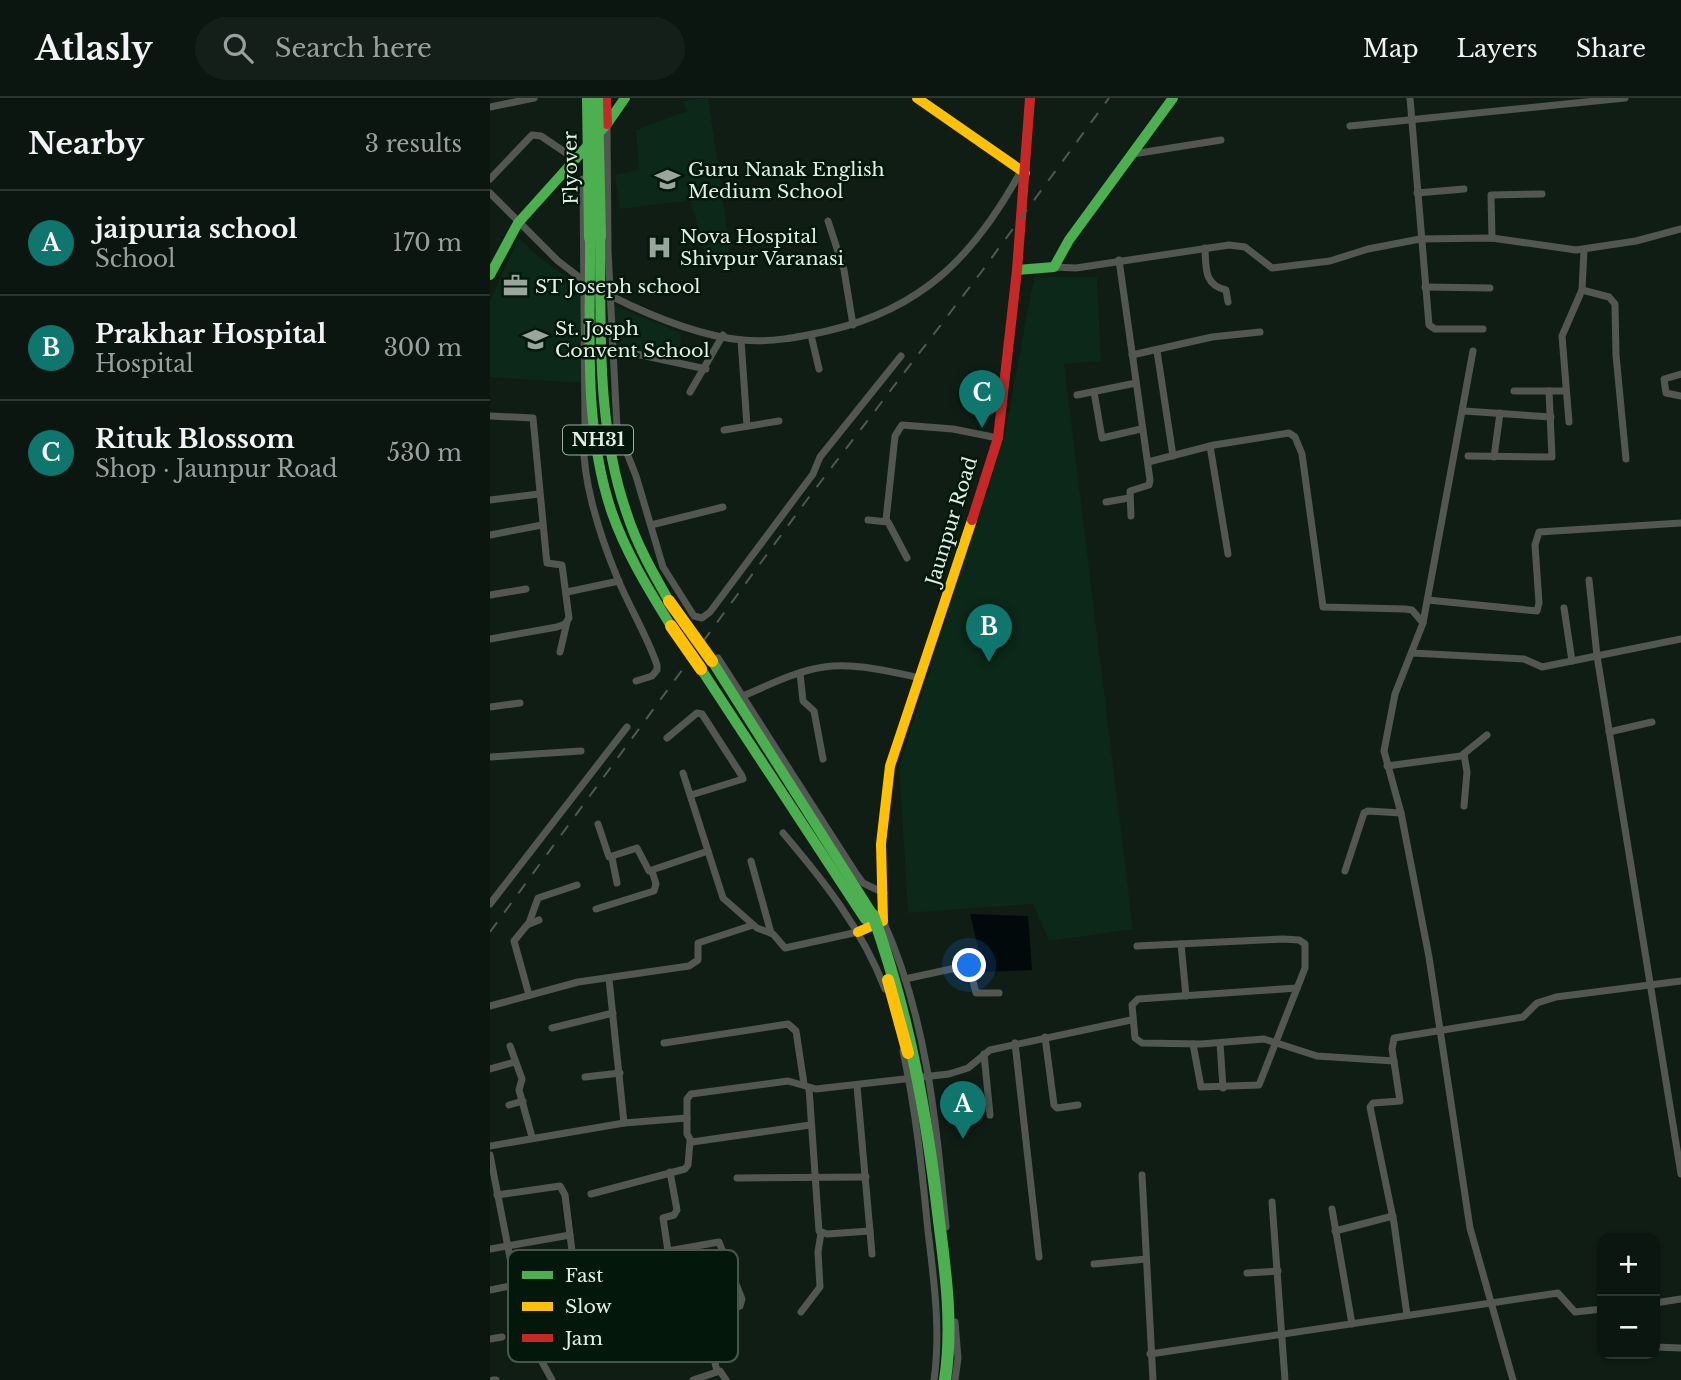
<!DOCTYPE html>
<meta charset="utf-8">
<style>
:root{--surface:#0c1610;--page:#151f19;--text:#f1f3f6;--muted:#9a9f9f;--line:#2c3530;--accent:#0f766e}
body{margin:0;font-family:"Libre Baskerville",serif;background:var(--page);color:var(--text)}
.controls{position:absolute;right:21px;bottom:21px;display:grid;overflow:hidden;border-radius:14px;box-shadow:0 2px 5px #0004}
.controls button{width:63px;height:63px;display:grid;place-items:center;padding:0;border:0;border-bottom:2px solid var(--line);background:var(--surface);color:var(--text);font:35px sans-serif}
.you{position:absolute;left:480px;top:868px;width:24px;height:24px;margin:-18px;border:5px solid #fff;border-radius:50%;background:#1a73e8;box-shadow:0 0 0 10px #1a73e833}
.badge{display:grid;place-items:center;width:46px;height:46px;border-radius:50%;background:var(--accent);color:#fff;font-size:23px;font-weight:700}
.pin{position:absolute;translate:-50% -58px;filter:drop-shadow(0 2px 4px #0008)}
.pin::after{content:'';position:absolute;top:37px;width:24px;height:21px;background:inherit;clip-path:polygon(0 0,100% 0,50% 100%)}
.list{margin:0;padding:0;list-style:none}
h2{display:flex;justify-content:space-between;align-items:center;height:91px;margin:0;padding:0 28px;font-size:30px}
h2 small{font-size:23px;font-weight:400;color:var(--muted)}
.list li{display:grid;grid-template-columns:46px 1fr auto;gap:21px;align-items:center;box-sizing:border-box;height:105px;padding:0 28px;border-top:2px solid var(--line)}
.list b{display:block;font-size:26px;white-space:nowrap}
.list p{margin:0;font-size:23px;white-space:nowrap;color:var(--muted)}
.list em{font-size:23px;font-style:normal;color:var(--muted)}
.icon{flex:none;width:38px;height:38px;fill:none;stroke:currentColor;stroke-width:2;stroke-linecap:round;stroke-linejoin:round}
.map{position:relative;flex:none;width:1191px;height:1282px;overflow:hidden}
header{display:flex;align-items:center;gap:42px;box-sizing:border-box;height:98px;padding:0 35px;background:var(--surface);border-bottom:2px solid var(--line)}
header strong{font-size:33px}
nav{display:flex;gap:38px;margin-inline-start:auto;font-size:24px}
.search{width:490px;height:63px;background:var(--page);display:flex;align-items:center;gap:18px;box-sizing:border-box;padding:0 24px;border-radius:38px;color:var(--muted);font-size:26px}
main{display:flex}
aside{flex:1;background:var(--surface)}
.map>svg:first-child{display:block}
</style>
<header>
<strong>Atlasly</strong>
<div class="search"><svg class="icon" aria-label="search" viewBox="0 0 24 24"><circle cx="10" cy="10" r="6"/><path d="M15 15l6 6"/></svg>Search here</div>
<nav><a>Map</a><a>Layers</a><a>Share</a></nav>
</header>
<main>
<aside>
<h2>Nearby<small>3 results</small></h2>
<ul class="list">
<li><span class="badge">A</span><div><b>jaipuria school</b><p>School</p></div><em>170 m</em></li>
<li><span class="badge">B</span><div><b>Prakhar Hospital</b><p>Hospital</p></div><em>300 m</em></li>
<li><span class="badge">C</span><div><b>Rituk Blossom</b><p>Shop · Jaunpur Road</p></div><em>530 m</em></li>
</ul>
</aside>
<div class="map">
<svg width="1191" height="1282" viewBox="0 0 1191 1282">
<rect width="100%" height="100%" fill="#101d15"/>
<g fill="#0b2818">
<path d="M218 0 229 73 242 170 227 162H218L200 102 130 111 125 77 149 72 146 32 197 13 193 3Z"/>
<path d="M29 140 45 156 91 189V285L0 279V203Z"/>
<path d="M544 179H607L611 263 574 266 643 831 559 843 543 806 418 815 409 668 514 340Z"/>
<path d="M123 207 191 235 190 261 124 252Z"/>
</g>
<path fill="#01090b" d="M480 816 538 818 542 872 494 874Z"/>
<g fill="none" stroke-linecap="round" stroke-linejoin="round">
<g stroke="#535752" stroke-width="7">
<path d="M920 0 939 227 945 231H993"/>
<path d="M0 9 44 0"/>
<path d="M117 26 118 152 127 330 146 378 173 469 204 518 212 520 220 514 323 376 330 359 411 258"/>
<path d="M860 28 1135 0"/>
<path d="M643 56 731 42"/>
<path d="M0 81 42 37 51 38 85 61"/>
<path d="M93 81 95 328C88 372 110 438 127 479 139 509 157 537 167 567V572L162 578 146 583"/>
<path d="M0 95 68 163 93 182"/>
<path d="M927 95 974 91"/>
<path d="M338 123 354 172 363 227"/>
<path d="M1002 140 1001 97 1052 96"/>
<path d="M715 150C716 171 714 187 736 192L738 204"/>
<path d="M629 162 660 382 659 387 640 393 641 418"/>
<path d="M564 169 586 170 739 147 755 149 782 170 840 163 878 151 930 141 1002 140 1086 152 1146 143 1191 131"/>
<path d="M935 189 1000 190"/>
<path d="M1092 192 1119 199 1125 206 1126 257 1136 361"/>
<path d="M121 198C159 217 210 238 252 242 281 245 309 239 337 233 433 211 485 157 531 73"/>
<path d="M321 237 329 271"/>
<path d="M251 242 257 328"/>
<path d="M123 251 216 271"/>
<path d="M667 253 683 358"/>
<path d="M983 253 933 525 905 596 894 653 911 715 939 859 980 1130 1023 1282"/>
<path d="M642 257 722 239 770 234"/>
<path d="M1191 276 1174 281 1176 295 1191 298"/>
<path d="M1024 293H1076"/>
<path d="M200 294 233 237"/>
<path d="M604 294 612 340 651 331"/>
<path d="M587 297 646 285"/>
<path d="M974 313 1061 319"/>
<path d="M0 318 43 320 56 456 57 465 72 467 79 520 75 526 67 529 0 541"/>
<path d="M1079 324 1072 238 1092 192 1094 152"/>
<path d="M234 332 289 323"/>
<path d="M720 348 738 456"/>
<path d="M978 358 1062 359 1059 293"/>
<path d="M1004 359 1010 315"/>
<path d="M658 364 724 347 799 335 805 339 812 356 833 509 915 511 922 512 933 525"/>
<path d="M0 402 49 396"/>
<path d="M616 404 639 400"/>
<path d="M378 422 398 424 417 460"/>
<path d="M396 422 405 338 412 327 463 331 508 340"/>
<path d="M161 427 233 409"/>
<path d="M0 437 52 427"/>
<path d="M1099 482 1107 558 1191 1076"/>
<path d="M77 494 129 483"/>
<path d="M0 497 36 491"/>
<path d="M938 502 1047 513 1049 505 1045 447 1049 434 1191 425"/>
<path d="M1074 510 1082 563"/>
<path d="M70 554 77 524"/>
<path d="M922 555 1034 561 1052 569 1191 541"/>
<path d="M228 560 365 774 373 785 394 795"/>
<path d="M310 575 313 603 324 613 333 661"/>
<path d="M253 598C279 587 306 573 334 569 365 564 401 574 431 580"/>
<path d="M0 609 30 605"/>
<path d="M1119 634 1162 624"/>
<path d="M177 640 207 615 212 616 252 678 253 681 201 697"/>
<path d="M974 656 977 674 974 708"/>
<path d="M0 659 91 653"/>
<path d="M897 668 971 658 997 637"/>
<path d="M193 675 233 800 267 830 283 836 295 850 368 834"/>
<path d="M108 726 119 759 147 750 159 773 218 753"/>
<path d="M293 735C334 783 372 831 395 891"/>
<path d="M122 760 127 785"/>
<path d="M261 763 281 835"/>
<path d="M855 773 874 715 878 713 911 715"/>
<path d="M0 806 137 629"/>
<path d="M106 811 164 793 166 786 162 773"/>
<path d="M393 823C437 919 446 1024 456 1129"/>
<path d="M39 825 48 800 87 787"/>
<path d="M691 846 696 898"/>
<path d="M647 848 793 841 809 842 815 846V870L769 987 711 989 703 946"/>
<path d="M119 881 134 1025"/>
<path d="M415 881 475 868 480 871 486 895H509"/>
<path d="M807 890 648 901 642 907 645 940 652 945 711 946 774 941 827 958 904 963"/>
<path d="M39 897 24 843 37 827 49 822"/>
<path d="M0 908 88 884 199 868 208 862V845L263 827"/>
<path d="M62 930 123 915"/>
<path d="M555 939 564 1007 567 1010 588 1007"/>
<path d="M174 945 298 926 306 933 314 986"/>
<path d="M525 945 549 1159"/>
<path d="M730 945 733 990"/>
<path d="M20 948 32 981 29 992 42 1039"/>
<path d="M413 953C426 1013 432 1072 438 1133 444 1183 451 1232 444 1282"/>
<path d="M494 956 500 1017"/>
<path d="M0 971 25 964"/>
<path d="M95 979 130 975"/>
<path d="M367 988 382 1156"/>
<path d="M319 990 329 1133 337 1136 380 1133"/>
<path d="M19 1007 33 1003"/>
<path d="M320 1027 202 1044 197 1036V1001L201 996 298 983 326 991 459 976 478 970 500 952 641 922"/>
<path d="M0 1048 134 1025 197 1020"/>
<path d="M0 1057 24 1180 20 1188 0 1192"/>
<path d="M180 1074 187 1112 184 1117 173 1120 178 1153 229 1144 252 1201 250 1208C213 1223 219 1240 227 1273"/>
<path d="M652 1077 663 1282"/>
<path d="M247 1080 376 1079"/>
<path d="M101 1096 195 1071 198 1067 200 1043"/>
<path d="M7 1097 70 1088 75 1097 85 1177"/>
<path d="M782 1104 795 1282"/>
<path d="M842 1111 862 1226"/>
<path d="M845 1133 903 1118"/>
<path d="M0 1151 80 1137"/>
<path d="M604 1166 656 1161"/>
<path d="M757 1175 788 1173"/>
<path d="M23 1185 33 1195 46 1253 62 1282"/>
<path d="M1165 1205 1191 1201"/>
<path d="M311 1214 330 1189 328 1154 331 1135"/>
<path d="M917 1217 904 1125 880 1009 883 1005 910 1003 902 951 904 940 1033 919 1047 905 1066 899 1191 883"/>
<path d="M465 1224 468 1260 465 1282"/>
<path d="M0 1241 12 1239"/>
<path d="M1165 1249 1191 1250"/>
<path d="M660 1256 1068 1195 1085 1214 1112 1211"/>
<path d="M3 1282H6"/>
<path d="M203 1282 230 1273 236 1282"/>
</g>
<g stroke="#4caf50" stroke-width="10">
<path d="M110 139C111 231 106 328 137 416 147 447 163 475 179 503"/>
<path d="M100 140C101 230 92 328 122 415 136 455 159 492 181 528"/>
<path d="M527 172 564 169 579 142 683 0"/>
<path d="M0 177 28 125 117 26 135 0"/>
<path d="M222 563 383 817"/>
<path d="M211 571 375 821"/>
</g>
<g stroke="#ffc107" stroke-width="10">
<path d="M427 0 535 75"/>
<path d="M368 834 393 823 391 746 400 668 482 422"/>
</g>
<g stroke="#c62828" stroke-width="10">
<path d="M116 0 117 26"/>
<path d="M482 422 508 340 527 172 540 0"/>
</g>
<path stroke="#505851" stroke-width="2" stroke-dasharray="12 12" stroke-linecap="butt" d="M0 834 319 399 492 173 619 0"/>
<g stroke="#4caf50" stroke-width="12">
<path d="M98 0 100 140"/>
<path d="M107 0 110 139"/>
<path d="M383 817C419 917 437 1018 449 1123 456 1176 463 1228 455 1282"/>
</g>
<g stroke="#ffc107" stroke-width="12">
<path d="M179 503 222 563"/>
<path d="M181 528 211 571"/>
<path d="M398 882 418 955"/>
</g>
</g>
<defs>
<symbol id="school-bare" viewBox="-9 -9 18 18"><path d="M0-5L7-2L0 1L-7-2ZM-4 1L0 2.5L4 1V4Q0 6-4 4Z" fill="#98a69c" stroke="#03180b" stroke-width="2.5" paint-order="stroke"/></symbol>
<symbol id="hospital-bare" viewBox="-9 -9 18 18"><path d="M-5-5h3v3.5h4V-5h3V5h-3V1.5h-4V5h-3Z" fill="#98a69c" stroke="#03180b" stroke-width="2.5" paint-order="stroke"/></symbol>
<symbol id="office-bare" viewBox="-9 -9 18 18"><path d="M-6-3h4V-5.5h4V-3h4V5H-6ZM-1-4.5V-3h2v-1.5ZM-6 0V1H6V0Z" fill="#98a69c" stroke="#03180b" stroke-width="2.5" paint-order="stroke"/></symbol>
</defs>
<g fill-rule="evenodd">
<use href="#school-bare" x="160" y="64" width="35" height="35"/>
<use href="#hospital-bare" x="152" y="132" width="35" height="35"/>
<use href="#office-bare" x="8" y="170" width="35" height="35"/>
<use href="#school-bare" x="28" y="224" width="35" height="35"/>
</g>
<g text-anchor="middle" stroke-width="5" stroke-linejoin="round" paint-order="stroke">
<rect fill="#03180b" stroke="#9eaea4" stroke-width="2" x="73" y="327.5" width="70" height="29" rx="5"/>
<g font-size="18" font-weight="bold" fill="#e1efe5">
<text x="108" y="348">NH31</text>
</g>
<g font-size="19" fill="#e1efe5" stroke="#03180b">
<text transform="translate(80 70) rotate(-91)" y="7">Flyover</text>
<text transform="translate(461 423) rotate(-73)" y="7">Jaunpur Road</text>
</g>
<g font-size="19" fill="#e1efe5" stroke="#03180b" text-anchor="start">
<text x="198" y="78">Guru Nanak English<tspan x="198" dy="22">Medium School</tspan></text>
<text x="190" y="145">Nova Hospital<tspan x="190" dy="22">Shivpur Varanasi</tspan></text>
<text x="45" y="195">ST Joseph school</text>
<text x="65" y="237">St. Josph<tspan x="65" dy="22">Convent School</tspan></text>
</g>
</g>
<rect x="18" y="1152" width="230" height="112" rx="10" fill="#03180b" stroke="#46584c" stroke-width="2"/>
<rect x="32" y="1173" width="31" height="8" fill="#4caf50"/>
<rect x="32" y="1204" width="31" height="9" fill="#ffc107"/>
<rect x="32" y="1236" width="31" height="8" fill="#c62828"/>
<g font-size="19" fill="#e1efe5">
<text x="75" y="1184">Fast</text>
<text x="75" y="1215">Slow</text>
<text x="75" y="1247">Jam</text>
</g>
</svg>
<div class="controls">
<button>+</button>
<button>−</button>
</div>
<div class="you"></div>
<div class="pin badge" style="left:473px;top:1041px">A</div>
<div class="pin badge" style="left:499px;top:564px">B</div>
<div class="pin badge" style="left:492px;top:330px">C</div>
</div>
</main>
